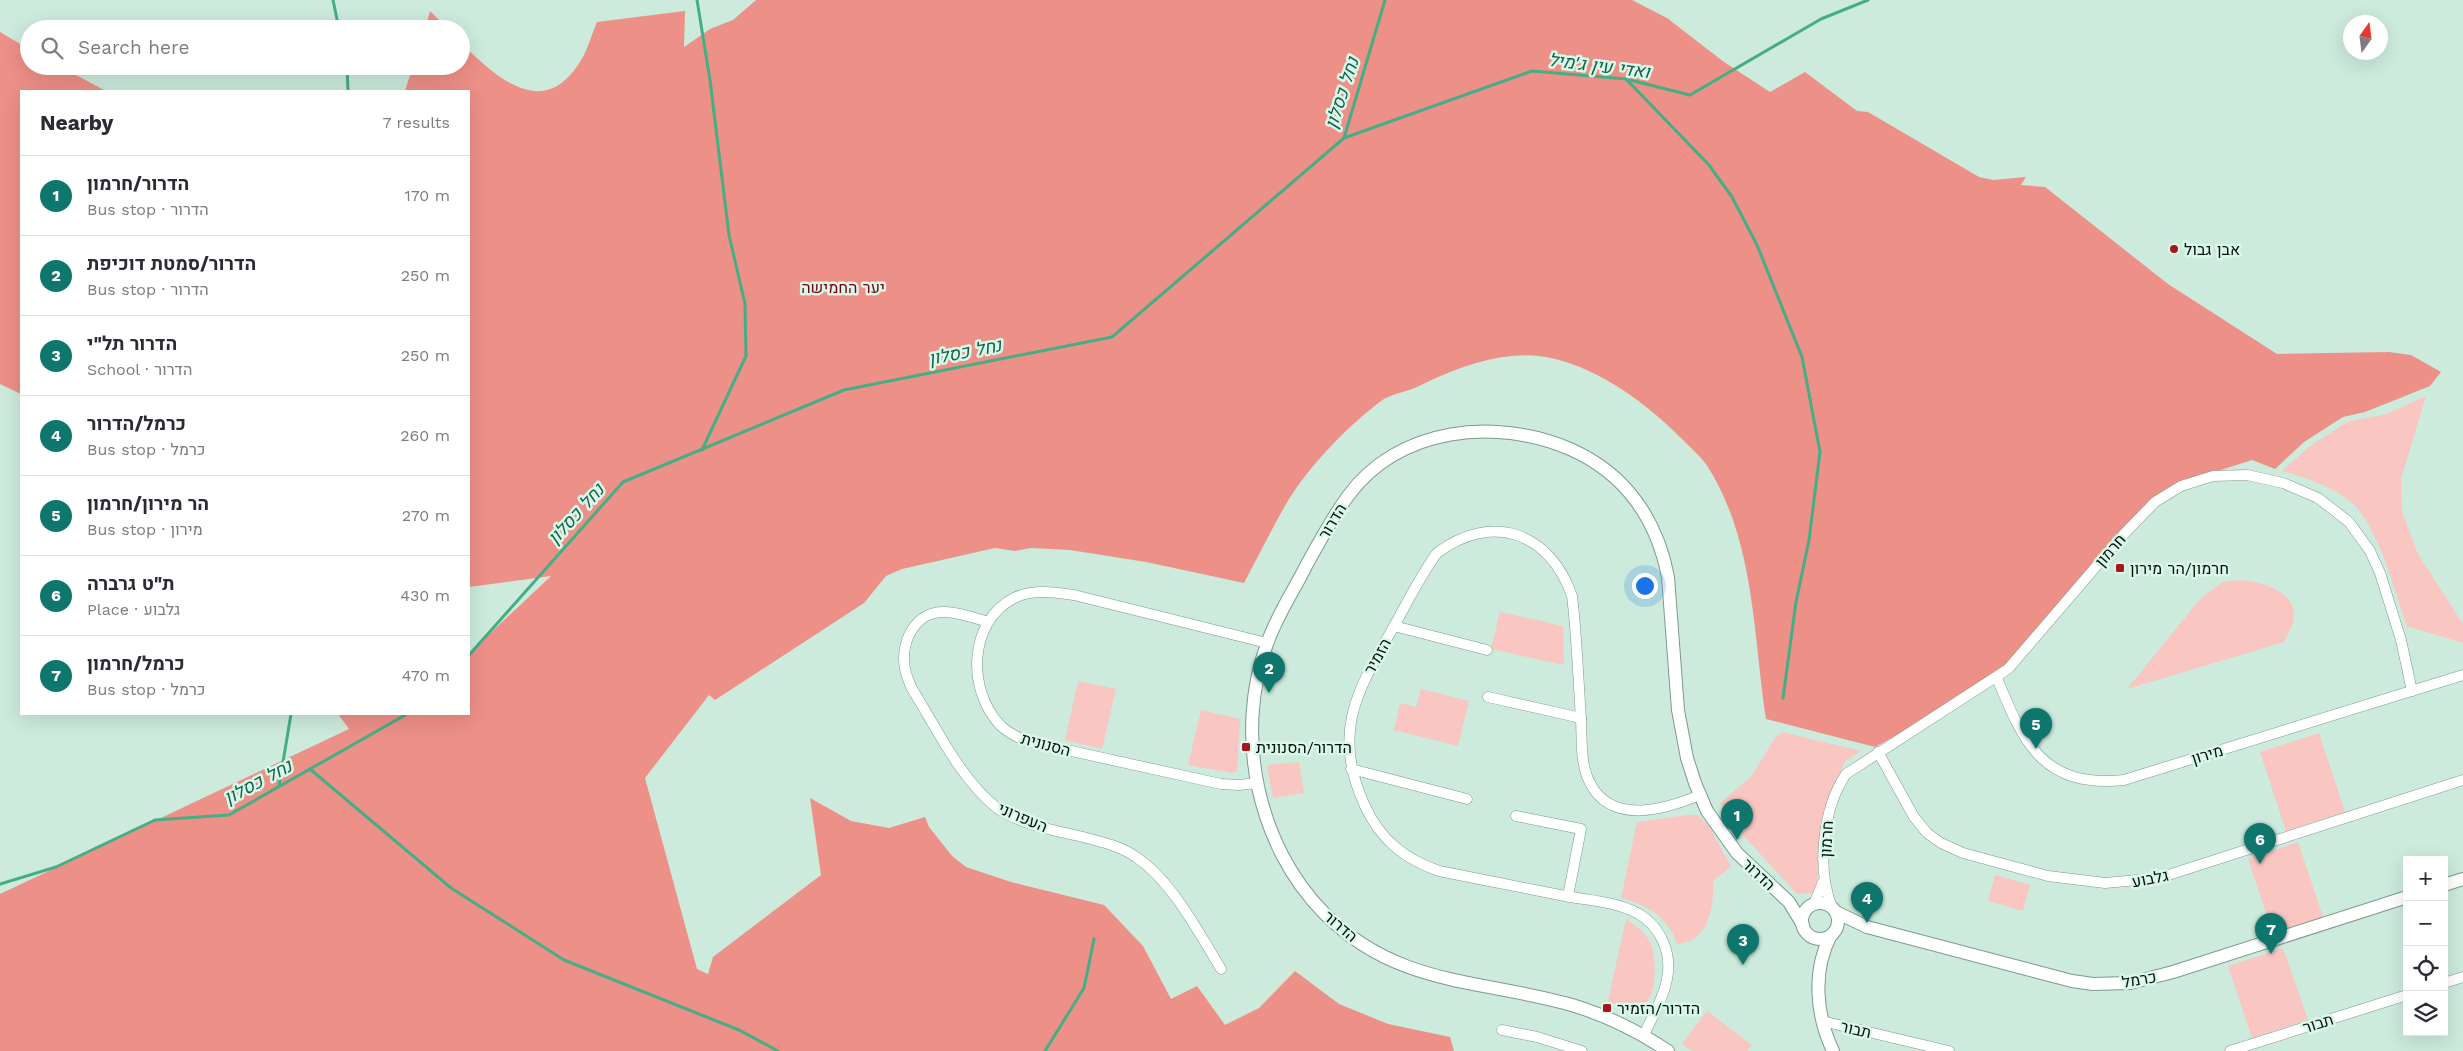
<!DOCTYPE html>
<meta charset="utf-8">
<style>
:root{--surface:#fff;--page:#f7f7f7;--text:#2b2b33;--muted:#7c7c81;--line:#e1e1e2;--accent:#0f766e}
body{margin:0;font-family:"Work Sans",Heebo,sans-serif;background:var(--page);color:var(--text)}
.controls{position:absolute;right:15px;bottom:15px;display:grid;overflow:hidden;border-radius:0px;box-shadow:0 5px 20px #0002}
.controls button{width:45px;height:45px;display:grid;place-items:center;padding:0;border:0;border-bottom:1px solid var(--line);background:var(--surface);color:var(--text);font:25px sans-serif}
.compass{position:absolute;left:2343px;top:15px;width:45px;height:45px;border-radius:50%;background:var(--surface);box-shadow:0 5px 20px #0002;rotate:14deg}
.you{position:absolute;left:1644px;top:585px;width:18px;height:18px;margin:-12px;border:4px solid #fff;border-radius:50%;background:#1a73e8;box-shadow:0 0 0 8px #1a73e833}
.badge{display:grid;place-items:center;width:32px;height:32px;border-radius:50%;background:var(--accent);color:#fff;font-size:16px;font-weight:700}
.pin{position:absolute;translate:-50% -41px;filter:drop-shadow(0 1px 2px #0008)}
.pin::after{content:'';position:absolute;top:26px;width:18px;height:15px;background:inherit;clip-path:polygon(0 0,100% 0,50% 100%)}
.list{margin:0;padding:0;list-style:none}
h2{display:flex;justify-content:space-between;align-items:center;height:65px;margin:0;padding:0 20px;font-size:21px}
h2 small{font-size:16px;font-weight:400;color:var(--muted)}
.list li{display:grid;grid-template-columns:32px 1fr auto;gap:15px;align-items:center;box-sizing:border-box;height:80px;padding:0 20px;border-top:1px solid var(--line)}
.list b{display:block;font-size:19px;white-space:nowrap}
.list p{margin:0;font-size:16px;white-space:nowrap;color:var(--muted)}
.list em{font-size:16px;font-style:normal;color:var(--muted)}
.icon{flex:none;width:28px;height:28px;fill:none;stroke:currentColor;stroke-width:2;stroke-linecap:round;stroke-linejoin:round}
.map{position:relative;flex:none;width:2463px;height:1051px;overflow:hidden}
.search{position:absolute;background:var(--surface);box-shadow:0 5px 20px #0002;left:20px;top:20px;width:450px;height:55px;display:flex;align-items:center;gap:12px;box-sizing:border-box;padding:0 18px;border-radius:28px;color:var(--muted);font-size:19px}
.panel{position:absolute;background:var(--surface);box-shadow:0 5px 20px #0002;left:20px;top:90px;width:450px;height:625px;border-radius:0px}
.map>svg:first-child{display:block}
</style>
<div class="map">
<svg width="2463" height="1051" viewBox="0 0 2463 1051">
<rect width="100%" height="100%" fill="#ccebdc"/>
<g fill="#f9c6c1">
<path d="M2426 396 2401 479 2402 512 2418 554 2463 624V643L2407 626C2395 592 2378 525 2351 502 2332 486 2307 478 2282 471L2310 446 2347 422 2387 414Z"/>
<path d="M2240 580C2261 582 2294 590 2294 616 2294 625 2288 634 2284 642L2127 689 2201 598 2223 582Z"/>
<path d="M1500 612 1563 626 1564 665 1491 649Z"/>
<path d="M1078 681 1116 689 1102 749 1065 740Z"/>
<path d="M1421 689 1469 701 1458 746 1394 730 1400 703 1416 707Z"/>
<path d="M1201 710 1240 719 1237 771 1232 773 1188 765Z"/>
<path d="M1782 732 1861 751 1845 761 1822 816 1816 893 1797 894 1743 835 1720 803 1751 777 1775 738Z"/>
<path d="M2319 733 2345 812 2286 831 2260 752Z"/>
<path d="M1299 762 1304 793 1273 798 1267 765Z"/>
<path d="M1687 815H1697L1709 826 1731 867 1713 881C1714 908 1709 941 1677 944 1668 917 1648 905 1621 898L1637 822Z"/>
<path d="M2298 842 2324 920 2274 937 2248 859Z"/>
<path d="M1995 875 2030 885 2023 911 1988 901Z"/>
<path d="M1626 919C1636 925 1643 931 1649 940 1658 957 1659 1009 1633 1011 1625 1011 1616 1004 1608 1001Z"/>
<path d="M2283 948 2308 1020 2252 1038 2228 966Z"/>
<path d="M1707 1011 1752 1045 1747 1051H1692L1682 1044Z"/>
</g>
<g fill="#ed9087">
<path d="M756 0H1632L1667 18 1724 62 1770 92 1805 72 1857 111 1868 112 1979 177 1993 180 2026 177 2021 185 2045 187 2168 284 2277 354 2389 352 2411 355 2441 372 2430 386 2365 412 2343 417 2304 442 2275 469 2252 460 2202 476 2157 502 1996 680 1875 747 1766 719C1753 634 1755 539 1706 464 1700 456 1692 449 1685 442 1644 399 1574 348 1512 356 1479 359 1447 372 1417 387 1406 392 1391 394 1381 401 1349 425 1311 464 1289 499 1273 526 1259 555 1244 583L1146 562 1070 550 1031 548 1015 551 995 548 902 569 886 576 864 603 715 700 709 695 645 778 697 969 708 974 713 957 821 875 810 798 851 821 889 828 925 817 929 827 952 856 966 867 1011 882 1104 905 1143 946 1171 999 1197 986 1225 1025 1259 1008 1295 971 1339 1004 1388 1024 1450 1037 1454 1051H0V894L349 729 338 714H469V653L551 576 469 587V91H405L413 66H461V43C500 81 547 123 584 55 589 45 592 33 597 22L685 11 684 47 710 29 733 20Z"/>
<path d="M430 11 448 29H425Z"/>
<path d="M0 32 29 49V66H59L106 91H21V394L0 384Z"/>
</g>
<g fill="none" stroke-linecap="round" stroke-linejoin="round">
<g stroke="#45ae85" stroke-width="3">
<path d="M333 0 339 29"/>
<path d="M697 0 710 80 729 235 745 304 746 356 702 450"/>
<path d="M347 66 348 91"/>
<path d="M1626 79 1709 165 1732 197 1757 245 1802 357 1820 452 1809 540 1796 602 1783 698"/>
<path d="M1344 138 1532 71 1626 79 1690 95 1821 19 1868 0"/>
<path d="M469 655 623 482 844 390 1112 337 1344 138 1385 0"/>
<path d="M310 769 451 888 564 960 739 1030 778 1051"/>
<path d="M279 786 291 714"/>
<path d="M0 884 56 867 155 820 229 815 407 714"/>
<path d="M1045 1051 1084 988 1094 939"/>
</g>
<defs>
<g id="minor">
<path d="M988 622C975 618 961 613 946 612 915 610 900 642 905 669 906 675 909 681 911 687 936 727 960 779 997 808 1018 824 1057 831 1083 837 1101 842 1121 846 1136 857 1172 881 1199 933 1221 969"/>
<path d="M1394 626 1487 650"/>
<path d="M1997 678C2024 744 2043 788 2124 780L2463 675"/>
<path d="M1488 697 1581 718"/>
<path d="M1878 752 1914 817 1927 833 1941 843 1963 853 2048 876 2105 883 2159 878 2463 780"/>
<path d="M1351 769 1467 799"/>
<path d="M1257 783 1239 785 1221 784 1026 741C1017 737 1007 732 1000 725 967 690 968 622 1014 598 1032 589 1054 592 1074 595L1267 643"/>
<path d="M1516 816 1581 829 1568 896"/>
<path d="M1814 904 1823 882"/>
<path d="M1832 907C1816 868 1823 808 1846 774L2008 669 2124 534 2155 502 2181 486 2213 476 2247 475 2283 483 2318 498 2349 522 2370 551 2380 573 2401 640 2412 691"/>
<path d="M2444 983 2463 977"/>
<path d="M1822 1021 1949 1051"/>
<path d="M1502 1030 1537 1037 1582 1051"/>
<path d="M1644 1035C1653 1015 1666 994 1668 972 1670 951 1661 931 1645 918 1624 902 1591 901 1565 896 1523 888 1481 879 1439 871 1404 859 1380 839 1365 806 1331 733 1357 691 1393 628 1407 603 1420 576 1437 553 1492 512 1550 532 1572 596 1577 636 1578 678 1581 718 1582 739 1580 764 1590 783 1612 826 1666 809 1700 795"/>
<path d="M2230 1051 2407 995"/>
</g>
<g id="tertiary">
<path d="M2444 885 2463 879"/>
<circle cx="1820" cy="921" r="18"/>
<path d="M1836 912 1867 927 2072 981 2093 984 2130 983 2173 972 2407 897"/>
<path d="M1831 935C1812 971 1816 1015 1833 1051"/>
<path d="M1668 1051C1638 1031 1608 1016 1572 1005 1481 979 1397 987 1324 913 1257 845 1234 734 1267 644 1276 617 1293 592 1306 566 1319 542 1332 518 1348 496 1399 427 1495 417 1570 449 1625 473 1657 519 1668 577L1678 710 1687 758 1695 783 1707 811 1737 853 1789 902 1803 925"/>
</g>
</defs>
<use href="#minor" stroke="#7d9a8c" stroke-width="11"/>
<use href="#tertiary" stroke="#7d9a8c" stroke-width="14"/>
<use href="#minor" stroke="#fff" stroke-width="10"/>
<use href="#tertiary" stroke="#fff" stroke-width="12"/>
</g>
<g fill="#a9141e" stroke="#d9f8e9" stroke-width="2">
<circle cx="2174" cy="249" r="5"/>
<rect x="2115" y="563" width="10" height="10" rx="2.5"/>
<rect x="1241" y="742" width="10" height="10" rx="2.5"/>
<rect x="1602" y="1003" width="10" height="10" rx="2.5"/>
</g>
<g text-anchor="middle" stroke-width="5" stroke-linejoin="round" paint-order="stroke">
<g font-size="16" fill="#07110c" stroke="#d9f8e9" text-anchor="start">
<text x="2184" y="255">אבן גבול</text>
<text x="2130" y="574">חרמון/הר מירון</text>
<text x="1256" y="753">הדרור/הסנונית</text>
<text x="1617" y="1014">הדרור/הזמיר</text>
</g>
<g font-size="16" fill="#75000b" stroke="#d9f8e9">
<text x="843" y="293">יער החמישה</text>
</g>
<g font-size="16" fill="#07110c" stroke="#d9f8e9">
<text transform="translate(1332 521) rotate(-59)" y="6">הדרור</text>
<text transform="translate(2110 550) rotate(-49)" y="6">חרמון</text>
<text transform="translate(1377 656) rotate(-61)" y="6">הזמיר</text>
<text transform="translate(1046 744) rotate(15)" y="6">הסנונית</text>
<text transform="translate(2207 754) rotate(-17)" y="6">מירון</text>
<text transform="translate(1023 817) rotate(23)" y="6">העפרוני</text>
<text transform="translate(1826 839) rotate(-87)" y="6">חרמון</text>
<text transform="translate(1759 874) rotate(43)" y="6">הדרור</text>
<text transform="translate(2150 878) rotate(-11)" y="6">גלבוע</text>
<text transform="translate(1341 926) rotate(40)" y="6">הדרור</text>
<text transform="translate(2139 979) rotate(-10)" y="6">כרמל</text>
<text transform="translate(2318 1023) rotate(-18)" y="6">תבור</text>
<text transform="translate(1856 1029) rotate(13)" y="6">תבור</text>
</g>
<g font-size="18" font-style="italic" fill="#116146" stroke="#d9f8e9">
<text transform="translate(1599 66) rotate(7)" y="6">ואדי עין ג'מיל</text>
<text transform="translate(1342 93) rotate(-72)" y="6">נחל כסלון</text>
<text transform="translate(965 352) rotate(-11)" y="6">נחל כסלון</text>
<text transform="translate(576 514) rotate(-48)" y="6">נחל כסלון</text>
<text transform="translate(258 782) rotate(-28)" y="6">נחל כסלון</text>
</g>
</g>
</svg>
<div class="controls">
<button>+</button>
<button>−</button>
<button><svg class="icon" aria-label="locate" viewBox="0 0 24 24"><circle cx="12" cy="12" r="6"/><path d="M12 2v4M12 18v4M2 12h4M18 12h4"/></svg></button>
<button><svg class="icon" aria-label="layers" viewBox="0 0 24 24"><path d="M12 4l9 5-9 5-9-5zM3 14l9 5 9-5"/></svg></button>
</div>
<svg class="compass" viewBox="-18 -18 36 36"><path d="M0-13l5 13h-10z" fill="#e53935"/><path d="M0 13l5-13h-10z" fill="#7c7c81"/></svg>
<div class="you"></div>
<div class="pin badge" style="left:1737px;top:840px">1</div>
<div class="pin badge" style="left:1269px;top:693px">2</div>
<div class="pin badge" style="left:1743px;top:965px">3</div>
<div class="pin badge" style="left:1867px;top:923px">4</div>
<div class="pin badge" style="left:2036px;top:749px">5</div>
<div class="pin badge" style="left:2260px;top:864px">6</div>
<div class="pin badge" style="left:2271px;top:954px">7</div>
<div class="search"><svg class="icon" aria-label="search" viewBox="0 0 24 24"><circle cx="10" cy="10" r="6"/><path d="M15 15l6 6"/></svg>Search here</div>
<section class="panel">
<h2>Nearby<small>7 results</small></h2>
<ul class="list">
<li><span class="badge">1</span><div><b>הדרור/חרמון</b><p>Bus stop · הדרור</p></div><em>170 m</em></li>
<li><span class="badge">2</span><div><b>הדרור/סמטת דוכיפת</b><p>Bus stop · הדרור</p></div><em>250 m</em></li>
<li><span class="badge">3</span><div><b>הדרור תל&quot;י</b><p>School · הדרור</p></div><em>250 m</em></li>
<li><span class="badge">4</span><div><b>כרמל/הדרור</b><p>Bus stop · כרמל</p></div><em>260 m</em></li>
<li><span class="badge">5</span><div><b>הר מירון/חרמון</b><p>Bus stop · מירון</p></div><em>270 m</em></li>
<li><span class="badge">6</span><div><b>ת&quot;ט גרברה</b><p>Place · גלבוע</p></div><em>430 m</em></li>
<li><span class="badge">7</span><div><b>כרמל/חרמון</b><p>Bus stop · כרמל</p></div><em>470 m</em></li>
</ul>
</section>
</div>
